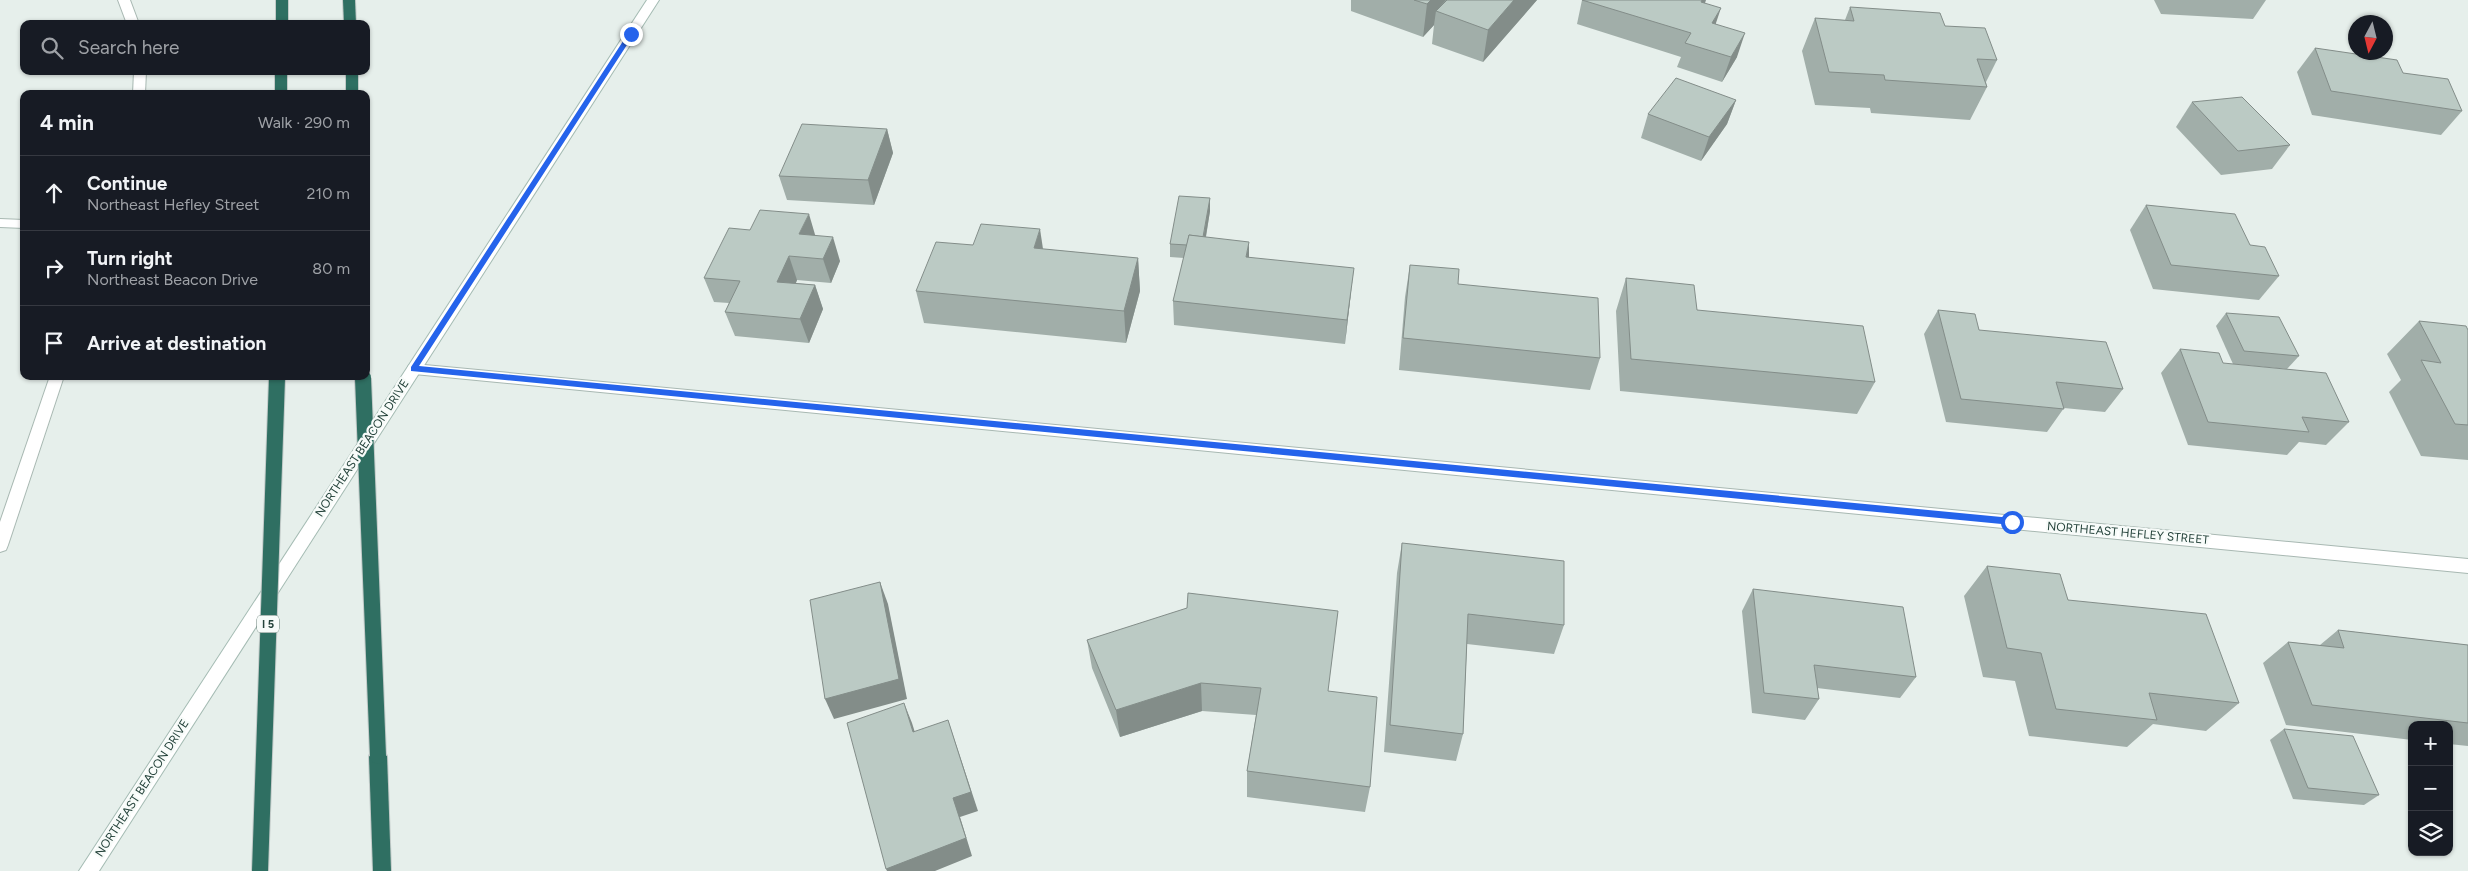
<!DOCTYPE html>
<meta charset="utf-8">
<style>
:root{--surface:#171b24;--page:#242831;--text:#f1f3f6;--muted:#9ea1a6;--line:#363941}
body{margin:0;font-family:Figtree,sans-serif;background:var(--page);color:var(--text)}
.controls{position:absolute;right:15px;bottom:15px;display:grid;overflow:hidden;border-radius:10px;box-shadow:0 1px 4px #0004}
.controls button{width:45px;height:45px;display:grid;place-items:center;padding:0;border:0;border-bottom:1px solid var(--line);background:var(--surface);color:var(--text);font:25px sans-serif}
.compass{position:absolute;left:2348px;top:15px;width:45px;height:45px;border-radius:50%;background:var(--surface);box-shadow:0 1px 4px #0004;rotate:187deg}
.stop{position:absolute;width:15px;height:15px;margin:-11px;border:4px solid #2563eb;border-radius:50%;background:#fff}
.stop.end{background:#2563eb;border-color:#fff;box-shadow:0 1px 5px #0008}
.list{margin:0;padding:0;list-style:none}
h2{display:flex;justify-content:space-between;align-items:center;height:65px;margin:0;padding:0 20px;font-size:21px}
h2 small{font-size:16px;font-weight:400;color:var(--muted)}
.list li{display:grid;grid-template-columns:32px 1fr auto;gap:15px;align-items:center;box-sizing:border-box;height:75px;padding:0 20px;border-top:1px solid var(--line)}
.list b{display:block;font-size:19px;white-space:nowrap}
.list p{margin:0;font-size:16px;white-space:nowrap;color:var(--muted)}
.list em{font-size:16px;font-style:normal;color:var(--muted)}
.icon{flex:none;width:28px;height:28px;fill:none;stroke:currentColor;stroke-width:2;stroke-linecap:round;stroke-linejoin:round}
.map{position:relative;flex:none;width:2468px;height:871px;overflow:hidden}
.search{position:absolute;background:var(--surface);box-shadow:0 1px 4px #0004;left:20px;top:20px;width:350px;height:55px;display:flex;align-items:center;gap:12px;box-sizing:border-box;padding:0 18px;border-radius:10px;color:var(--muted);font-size:19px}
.panel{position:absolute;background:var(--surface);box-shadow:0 1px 4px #0004;left:20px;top:90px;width:350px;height:290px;border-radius:10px}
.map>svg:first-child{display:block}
</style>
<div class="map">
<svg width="2468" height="871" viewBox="0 0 2468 871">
<rect width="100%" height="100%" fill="#e6efeb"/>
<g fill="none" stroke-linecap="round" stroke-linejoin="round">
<defs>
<path id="lane" d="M0 219 24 220V228L0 227Z"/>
<g id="street">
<path d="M118 0H130L139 24H127Z"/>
<path d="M134 71H146L145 94H133Z"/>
<path d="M414 364 2468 559V573L414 374 409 373 407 369 409 365Z"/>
<path d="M50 376H64L8 545 6 550 0 552V522Z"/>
</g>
<path id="secondary" d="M647 0H659L99 871H79Z"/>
<g id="highway">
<rect x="276" y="0" width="12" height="24"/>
<path d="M343 0H355L356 24H344Z"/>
<rect x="275" y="71" width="12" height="23"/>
<rect x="346" y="71" width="12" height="23"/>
<path d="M378 748 384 750 387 756 391 871H373L369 756 372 750Z"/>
</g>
</defs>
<use href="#lane" stroke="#a8b8b2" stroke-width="2"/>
<use href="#street" stroke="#a8b8b2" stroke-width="2"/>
<use href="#secondary" stroke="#a4bbb3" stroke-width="2"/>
<use href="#highway" stroke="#c2cac8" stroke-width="2"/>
<use href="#lane" fill="#fff" fill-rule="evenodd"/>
<use href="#street" fill="#fff" fill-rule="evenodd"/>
<use href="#secondary" fill="#fff" fill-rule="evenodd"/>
<use href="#highway" fill="#2f6f62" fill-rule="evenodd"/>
<defs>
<g id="highway-bridge-far1">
<path d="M363 376V379"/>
<path d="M277 379V376"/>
</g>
<g id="highway-bridge">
<path d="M363 378 378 756"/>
<path d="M260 871 277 378"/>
</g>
</defs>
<use href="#highway-bridge-far1" stroke="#c2cac8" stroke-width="14" stroke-linecap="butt"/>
<use href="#highway-bridge" stroke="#c2cac8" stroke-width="18" stroke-linecap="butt"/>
<use href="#highway-bridge-far1" stroke="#2f6f62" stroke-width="12"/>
<use href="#highway-bridge" stroke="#2f6f62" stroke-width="16"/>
</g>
<g fill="#a1aea9">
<path d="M1351 0H1537L1483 62 1432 44 1434 25 1423 37 1351 11Z"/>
<path d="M1582 0 1705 3 1716 24 1737 57 1722 82 1677 67 1681 57 1577 24Z"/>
<path d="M2154 0H2266L2253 19 2161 14Z"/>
<path d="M1850 7 1945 26 1997 60 1986 82 1987 87 1970 120 1871 113 1870 108 1815 105 1802 51 1815 18 1845 20Z"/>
<path d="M2315 48 2403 73 2462 111 2441 135 2312 115 2297 72Z"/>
<path d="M1736 100 1727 124 1701 161 1641 138 1648 114Z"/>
<path d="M2192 102 2290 145 2272 169 2221 175 2176 127Z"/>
<path d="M887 129 893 153 874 205 787 200 779 176Z"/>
<path d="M1210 198V211L1206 237 1249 257 1351 292 1345 344 1174 325 1173 301 1184 258 1170 257V244Z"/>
<path d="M2146 205 2250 245 2279 276 2259 300 2153 289 2130 230Z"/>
<path d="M815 235 840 261 831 283 797 280 796 283 815 285 823 309 809 343 735 336 725 312 729 303 714 302 704 278Z"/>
<path d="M973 245 1043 249 1138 258 1140 291 1126 343 924 323 916 291Z"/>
<path d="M1410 265 1458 284 1600 358 1590 390 1399 370 1405 297Z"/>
<path d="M1626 278 1697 310 1875 382 1857 414 1620 391 1616 311Z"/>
<path d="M1938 310 1979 330 2123 389 2105 412 2064 408 2047 432 1946 422 1924 334Z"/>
<path d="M2226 313 2299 356 2287 369 2233 364 2216 326Z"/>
<path d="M2419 321 2468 330V460L2421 456 2389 392 2401 380 2387 354Z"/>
<path d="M2180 349 2223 363 2349 422 2326 445 2299 442 2287 455 2188 445 2161 373Z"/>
<path d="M1402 543 1564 625 1554 654 1467 644 1463 734 1456 761 1384 752 1397 573Z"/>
<path d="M1987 566 2068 600 2239 703 2206 731 2153 724 2127 747 2029 736 2015 681 1983 677 1964 596Z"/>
<path d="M1753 589 1916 677 1900 698 1817 688 1819 699 1805 720 1752 713 1742 611Z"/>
<path d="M2338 630 2468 645V746L2449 744V725H2412V740L2286 725 2263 663 2288 642 2320 645Z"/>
<path d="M1087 640 1328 691 1370 787 1365 812 1247 797V771L1256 715 1202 711 1120 737 1092 668Z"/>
<path d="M2284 729 2379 795 2364 805 2293 799 2270 740Z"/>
</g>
<g fill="#838d89">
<path d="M1431 0H1446L1436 11 1434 25 1423 37 1427 4Z"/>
<path d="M1514 0H1537L1483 62 1488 30Z"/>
<path d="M1702 0H1706L1702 12 1701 2Z"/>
<path d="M1721 8 1713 32 1712 23Z"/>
<path d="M1745 33 1737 57 1722 82 1731 57Z"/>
<path d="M1736 100 1727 124 1701 161 1709 137Z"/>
<path d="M887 129 893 153 874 205 868 180Z"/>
<path d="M1210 198V211L1202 259V246Z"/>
<path d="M809 214 816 238 807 258 799 234Z"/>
<path d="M1040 229 1045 262 1034 248Z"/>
<path d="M833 237 840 261 831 283 823 259Z"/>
<path d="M1249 242V266L1246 257Z"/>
<path d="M789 256 797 280 786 306 777 282Z"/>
<path d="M1138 258 1140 291 1126 343 1124 311Z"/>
<path d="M1354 268 1351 292 1345 344 1347 320Z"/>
<path d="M815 285 823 309 809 343 800 319Z"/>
<path d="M880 582 888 604 907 699 834 719 825 699Z"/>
<path d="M1201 683 1202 711 1120 737 1116 710Z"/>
<path d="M904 703 912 723 921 752 913 732Z"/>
<path d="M948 720 978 811 960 817 972 856 935 871H887L886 869 953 798Z"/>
</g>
<g fill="#bbcac4" stroke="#838d89">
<path d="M1414 0H1431L1427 4Z"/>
<path d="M1447 0H1514L1488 30 1436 11Z"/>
<path d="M1582 0H1702L1701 2 1721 8 1712 23 1745 33 1731 57 1685 43 1691 33Z"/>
<path d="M1850 7 1940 13 1945 26 1985 28 1997 60 1977 59 1987 87 1885 80 1884 75 1829 72 1815 18 1854 21Z"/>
<path d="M2315 48 2397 60 2403 73 2448 79 2462 111 2331 91Z"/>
<path d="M1676 78 1736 100 1709 137 1648 114Z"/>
<path d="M2242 97 2290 145 2238 151 2192 102Z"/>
<path d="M802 124 887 129 868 180 779 176Z"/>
<path d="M1179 196 1210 198 1203 237 1189 235 1187 245 1170 244Z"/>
<path d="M2146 205 2235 214 2250 245 2265 247 2279 276 2171 265Z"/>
<path d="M760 210 809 214 799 234 833 237 823 259 789 256 777 282 815 285 800 319 725 312 740 281 704 278 729 228 750 230Z"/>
<path d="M981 224 1040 229 1034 248 1138 258 1124 311 916 291 936 242 973 245Z"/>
<path d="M1189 235 1249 242 1246 257 1354 268 1347 320 1173 301Z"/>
<path d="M1410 265 1459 269 1458 284 1598 298 1600 358 1403 338Z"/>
<path d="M1626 278 1694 285 1697 310 1863 326 1875 382 1631 359Z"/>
<path d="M1938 310 1975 314 1979 330 2106 342 2123 389 2056 382 2064 409 1961 399Z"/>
<path d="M2226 313 2279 317 2299 356 2244 351Z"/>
<path d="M2419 321 2466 326 2468 330V425L2455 424 2421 360 2441 363Z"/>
<path d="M2180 349 2219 353 2223 363 2326 373 2349 422 2302 417 2309 432 2208 422Z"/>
<path d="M1402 543 1564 561V625L1468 614 1463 734 1390 725Z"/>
<path d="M1987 566 2060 574 2068 600 2206 614 2239 703 2149 693 2157 720 2056 709 2041 653 2007 648Z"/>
<path d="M880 582 899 679 825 699 810 600Z"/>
<path d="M1753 589 1903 607 1916 677 1814 665 1819 699 1764 693Z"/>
<path d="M1188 593 1338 611 1328 691 1377 697 1370 787 1247 771 1261 688 1201 683 1116 710 1087 640 1187 608Z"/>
<path d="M2338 630 2468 645V723L2312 705 2288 642 2344 648Z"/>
<path d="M904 703 913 732 948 720 971 792 953 798 966 838 886 869 847 723Z"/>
<path d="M2284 729 2353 736 2379 795 2308 788Z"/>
</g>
<path fill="#2563eb" d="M629 32 634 34 419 366 2012 518 2016 522 2012 525 411 371V367Z"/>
<g text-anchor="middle" stroke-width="4.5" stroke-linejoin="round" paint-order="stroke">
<rect fill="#f7fbf9" stroke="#637a73" stroke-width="1" x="257" y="615.5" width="22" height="17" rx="4"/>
<g font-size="11" font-weight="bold" fill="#24423a">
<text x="268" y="628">I 5</text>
</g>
<g font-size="12" fill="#24423a" stroke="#f7fbf9">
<text transform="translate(362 448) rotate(-57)" y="4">NORTHEAST BEACON DRIVE</text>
<text transform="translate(2128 533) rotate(5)" y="4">NORTHEAST HEFLEY STREET</text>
<text transform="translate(142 788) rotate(-57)" y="4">NORTHEAST BEACON DRIVE</text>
</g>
</g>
</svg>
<div class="controls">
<button>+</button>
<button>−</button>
<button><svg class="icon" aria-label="layers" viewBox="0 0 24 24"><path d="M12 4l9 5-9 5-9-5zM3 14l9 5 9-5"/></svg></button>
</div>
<svg class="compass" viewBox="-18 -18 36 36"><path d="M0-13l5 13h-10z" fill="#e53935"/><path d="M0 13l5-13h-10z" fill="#9ea1a6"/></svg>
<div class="stop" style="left:2012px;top:522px"></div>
<div class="stop end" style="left:631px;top:34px"></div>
<div class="search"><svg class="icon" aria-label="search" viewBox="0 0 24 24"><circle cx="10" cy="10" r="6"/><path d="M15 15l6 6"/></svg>Search here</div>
<section class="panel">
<h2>4 min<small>Walk · 290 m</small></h2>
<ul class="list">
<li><svg class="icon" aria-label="ahead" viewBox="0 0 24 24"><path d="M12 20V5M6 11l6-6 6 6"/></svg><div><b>Continue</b><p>Northeast Hefley Street</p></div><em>210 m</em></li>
<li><svg class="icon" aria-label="right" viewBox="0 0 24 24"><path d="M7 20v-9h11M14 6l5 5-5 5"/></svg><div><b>Turn right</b><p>Northeast Beacon Drive</p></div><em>80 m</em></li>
<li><svg class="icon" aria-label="arrive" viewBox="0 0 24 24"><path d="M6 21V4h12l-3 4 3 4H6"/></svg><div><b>Arrive at destination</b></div></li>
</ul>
</section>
</div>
